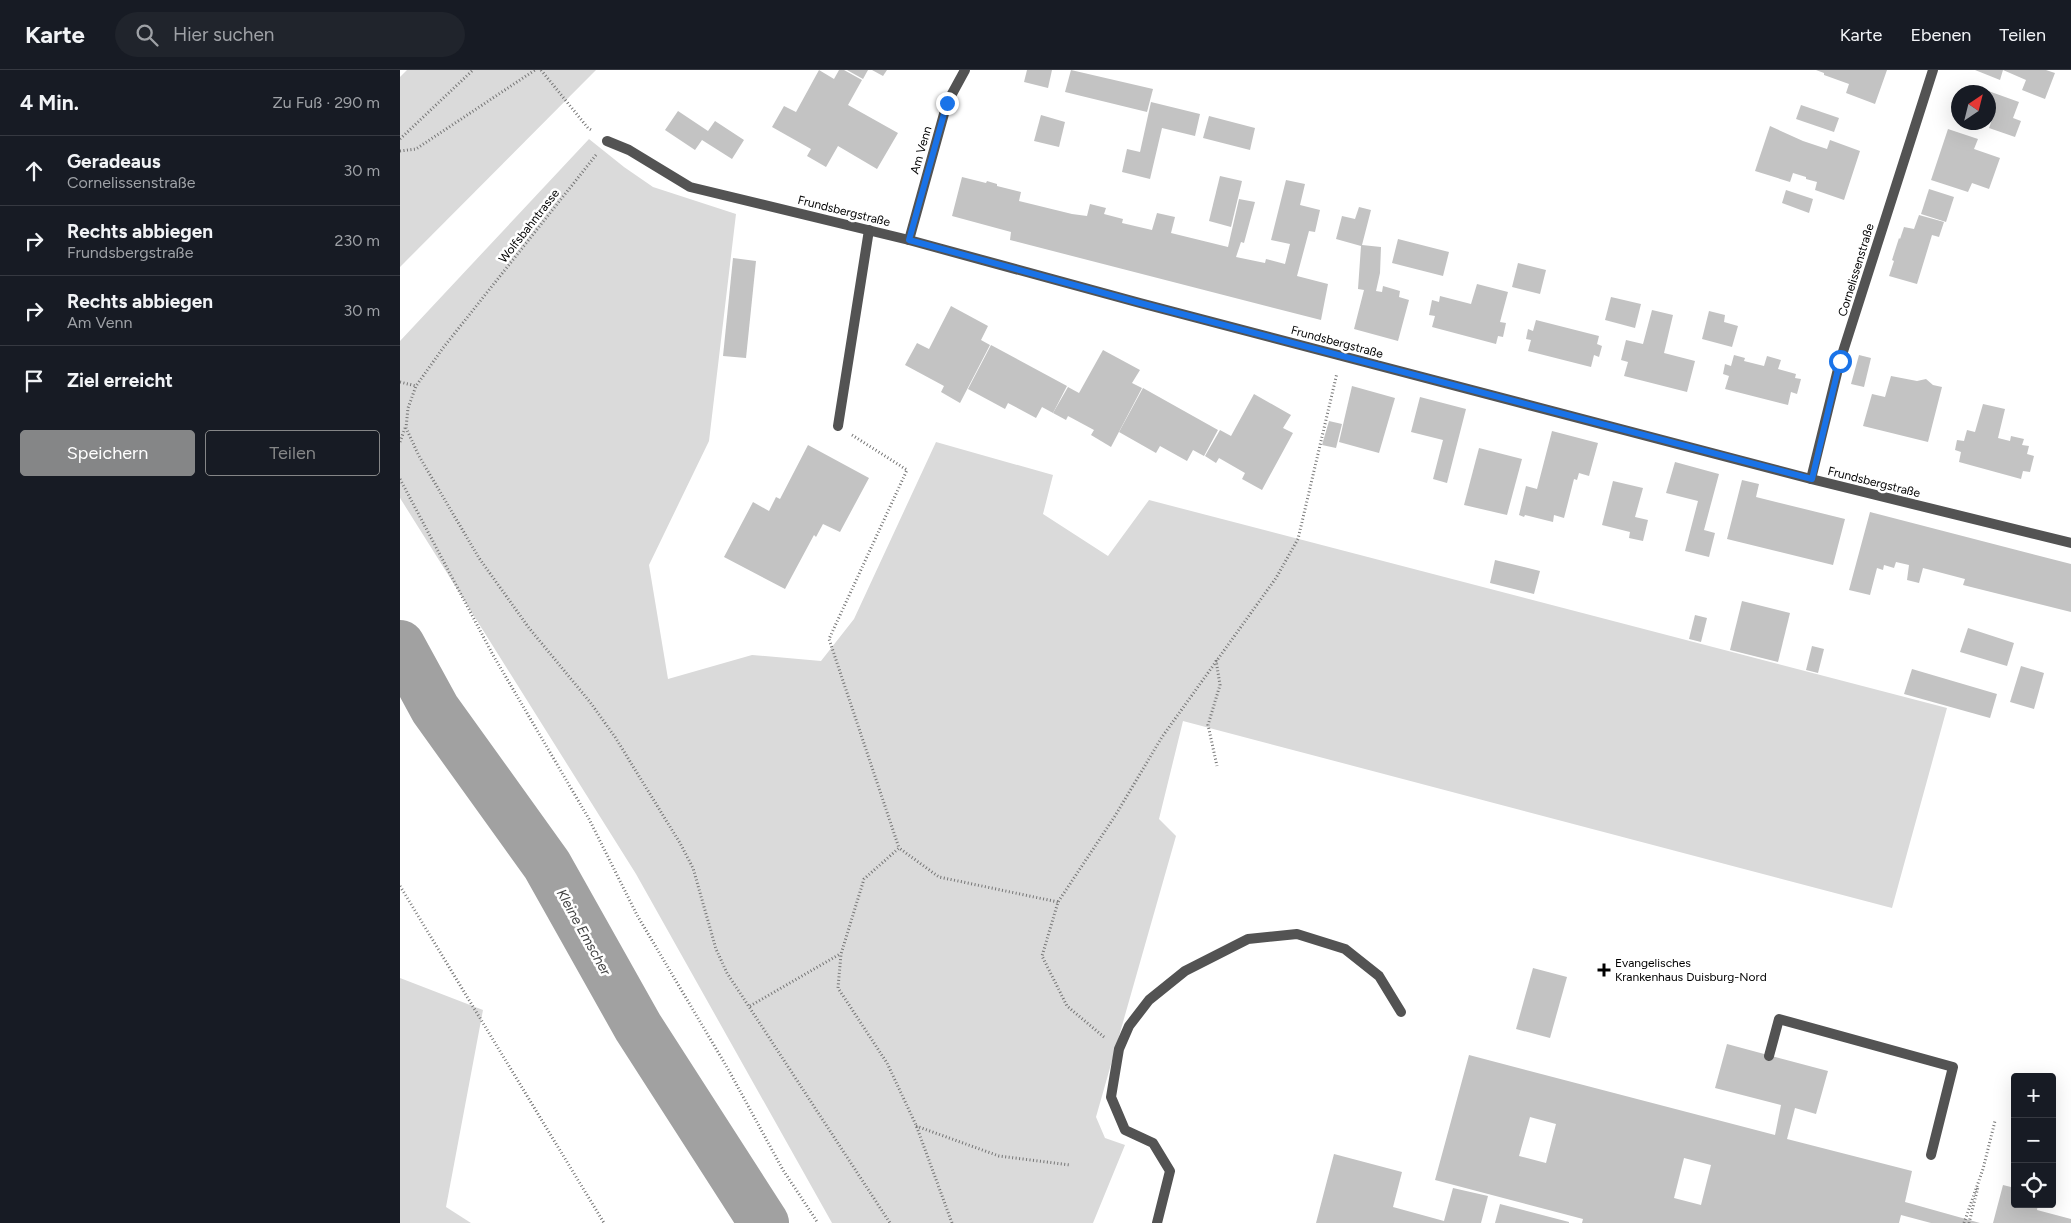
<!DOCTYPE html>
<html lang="de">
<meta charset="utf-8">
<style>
:root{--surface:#171b24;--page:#20242c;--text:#f1f3f6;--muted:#9ea1a6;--line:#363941;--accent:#858687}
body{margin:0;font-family:Figtree,sans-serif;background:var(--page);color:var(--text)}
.controls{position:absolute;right:15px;bottom:15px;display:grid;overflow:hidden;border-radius:5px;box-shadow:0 5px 20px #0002}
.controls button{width:45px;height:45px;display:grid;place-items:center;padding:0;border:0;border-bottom:1px solid var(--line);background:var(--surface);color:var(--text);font:25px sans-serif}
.compass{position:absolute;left:1551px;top:15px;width:45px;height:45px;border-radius:50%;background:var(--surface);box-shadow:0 5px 20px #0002;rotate:35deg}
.stop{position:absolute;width:15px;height:15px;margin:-11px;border:4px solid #1a73e8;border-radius:50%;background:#fff}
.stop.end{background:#1a73e8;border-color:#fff;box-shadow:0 1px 5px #0008}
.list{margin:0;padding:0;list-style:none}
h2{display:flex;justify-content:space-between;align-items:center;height:65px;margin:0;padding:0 20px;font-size:21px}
h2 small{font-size:16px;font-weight:400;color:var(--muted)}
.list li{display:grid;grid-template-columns:32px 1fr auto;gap:15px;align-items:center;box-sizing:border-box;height:70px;padding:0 20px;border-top:1px solid var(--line)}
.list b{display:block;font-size:19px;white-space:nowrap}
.list p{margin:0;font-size:16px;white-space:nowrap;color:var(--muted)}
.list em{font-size:16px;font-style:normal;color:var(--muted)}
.actions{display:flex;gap:10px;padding:15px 20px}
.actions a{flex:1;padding:11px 0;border:1px solid var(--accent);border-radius:5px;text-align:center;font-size:18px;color:var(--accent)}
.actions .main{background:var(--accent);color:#fff}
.icon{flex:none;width:28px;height:28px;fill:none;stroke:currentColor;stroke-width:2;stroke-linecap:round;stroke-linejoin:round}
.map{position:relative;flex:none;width:1671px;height:1153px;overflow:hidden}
header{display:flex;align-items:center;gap:30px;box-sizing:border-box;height:70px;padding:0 25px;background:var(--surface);border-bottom:1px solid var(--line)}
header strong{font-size:24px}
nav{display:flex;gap:28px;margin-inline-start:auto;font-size:18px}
.search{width:350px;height:45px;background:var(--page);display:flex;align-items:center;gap:12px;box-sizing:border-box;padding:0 18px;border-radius:28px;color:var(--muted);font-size:19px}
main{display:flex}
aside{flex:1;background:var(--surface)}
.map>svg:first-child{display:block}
</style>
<header>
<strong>Karte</strong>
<div class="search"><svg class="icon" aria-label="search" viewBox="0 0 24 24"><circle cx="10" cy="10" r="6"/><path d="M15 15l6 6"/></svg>Hier suchen</div>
<nav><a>Karte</a><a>Ebenen</a><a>Teilen</a></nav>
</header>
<main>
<aside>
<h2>4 Min.<small>Zu Fuß · 290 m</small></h2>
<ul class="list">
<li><svg class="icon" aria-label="ahead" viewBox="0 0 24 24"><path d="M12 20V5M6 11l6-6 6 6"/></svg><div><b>Geradeaus</b><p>Cornelissenstraße</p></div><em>30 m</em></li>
<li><svg class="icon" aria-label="right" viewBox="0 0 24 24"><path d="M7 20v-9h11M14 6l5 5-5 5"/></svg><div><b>Rechts abbiegen</b><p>Frundsbergstraße</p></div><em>230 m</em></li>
<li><svg class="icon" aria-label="right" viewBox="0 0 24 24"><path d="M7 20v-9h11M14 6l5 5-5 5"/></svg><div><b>Rechts abbiegen</b><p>Am Venn</p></div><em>30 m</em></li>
<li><svg class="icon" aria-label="arrive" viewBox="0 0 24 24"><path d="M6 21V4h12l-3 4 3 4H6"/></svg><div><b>Ziel erreicht</b></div></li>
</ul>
<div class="actions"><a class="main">Speichern</a><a>Teilen</a></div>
</aside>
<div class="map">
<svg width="1671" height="1153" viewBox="0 0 1671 1153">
<rect width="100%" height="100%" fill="#fff"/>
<g fill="#dadada">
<path d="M7 0H196L0 197V7Z"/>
<path d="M189 69 224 97 253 117 336 144 309 371 249 495 268 609 352 585 421 591 454 549 536 372 653 405 643 444 708 486 749 430 1547 638 1492 838 783 651 759 749 776 766 696 1047 705 1068 725 1075 693 1153H432L236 804 0 428V271Z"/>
<path d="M0 908 83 940 46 1137 71 1153H0Z"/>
</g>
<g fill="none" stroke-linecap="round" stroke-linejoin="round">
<path stroke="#a1a1a1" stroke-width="50" d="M0 575 35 639 147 795 238 957 364 1153"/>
</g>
<g fill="#c3c3c3" fill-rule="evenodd">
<path d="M419 0 434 9 439 0H444L462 10 448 35 498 63 477 99 438 76 426 97 407 86 411 79 372 57 384 36 396 42Z"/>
<path d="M447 0H468L463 9Z"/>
<path d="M472 0H487L483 6Z"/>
<path d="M627 0H652L648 18 624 12Z"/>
<path d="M671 0 753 19 747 42 665 22Z"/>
<path d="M1416 0H1487L1475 34 1446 23 1449 14 1424 5V3Z"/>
<path d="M1575 0H1646L1655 3 1645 29 1622 20 1626 10 1603 0 1600 10Z"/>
<path d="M1580 18 1619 32 1613 48 1621 51 1615 67 1589 58 1595 41 1588 39V22H1578Z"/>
<path d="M751 32 800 44 795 66 762 58 750 109 722 102 727 79 740 82Z"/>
<path d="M1401 35 1439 48 1434 62 1396 49Z"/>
<path d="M278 41 308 61 315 51 344 70 332 89 302 70 295 80 265 60Z"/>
<path d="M641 45 665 52 659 77 634 71Z"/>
<path d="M809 46 855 58 850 80 803 68Z"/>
<path d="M1370 56 1403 71 1427 79 1430 70 1460 81 1444 130 1415 120 1417 112 1406 109V107L1393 103 1390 112 1355 101Z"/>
<path d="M1548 59 1578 69 1574 79 1600 88 1589 119 1572 113 1568 122 1531 110Z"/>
<path d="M820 106 842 111 831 157 809 151Z"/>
<path d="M562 107 586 113 587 111 597 114V116L621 122 619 131 672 144 687 146 690 134 706 138 704 144 723 149 722 153 752 160 757 143 775 147 771 163 828 177 839 129 855 132 844 173 841 172 836 187 865 193 866 189 885 194 890 174 871 170 886 110 905 114 900 135 920 140 915 162 909 161 897 206 928 214 921 250 610 170 611 162 552 146Z"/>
<path d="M1529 119 1554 127 1546 152 1521 144Z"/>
<path d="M1386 120 1413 129 1409 143 1382 133Z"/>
<path d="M959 137 971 140 962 175 981 177 980 203 976 221 982 222 983 216 1000 221 999 227 1009 230 998 271 954 259 964 220 958 219 961 176 936 169 942 146 955 149Z"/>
<path d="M1519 145 1544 152 1539 167 1532 165 1517 214 1489 206 1494 191 1492 190 1499 168 1500 169 1504 157 1514 159Z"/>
<path d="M998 169 1049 182 1043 206 992 193Z"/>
<path d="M333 188 356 191 346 288 323 286Z"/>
<path d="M1118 193 1146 200 1140 224 1112 217Z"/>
<path d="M1077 214 1108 222 1100 252 1106 253 1103 267 1098 266 1096 274 1032 257 1035 246 1029 245 1032 230 1039 232 1040 226 1071 234Z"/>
<path d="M1211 227 1241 234 1235 258 1205 250Z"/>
<path d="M551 236 588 256 581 270 590 275 560 333 541 322 544 316 505 295 517 273 529 279Z"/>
<path d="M1252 240 1273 245 1264 283 1295 291 1287 322 1224 306 1228 292 1221 290 1226 270 1243 274Z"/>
<path d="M1309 241 1325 245 1324 252 1338 256 1332 277 1302 269Z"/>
<path d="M1136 250 1199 266 1197 274 1202 276 1199 287 1194 285 1191 297 1128 281 1131 270 1126 269 1128 259 1133 261Z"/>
<path d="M591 275 667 316 653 343 642 337 636 348 608 333 605 339 568 319Z"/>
<path d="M703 280 740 300 732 313 742 318 711 377 691 365 694 360 668 346 666 350 653 343 668 317 679 323Z"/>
<path d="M1334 285 1345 288 1344 291 1364 296 1367 286 1381 290 1378 299 1396 304 1395 308 1401 309 1397 324 1391 322 1388 335 1325 319 1329 306 1323 304 1325 294 1331 296Z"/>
<path d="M1459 285 1471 288 1464 317 1451 314Z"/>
<path d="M1491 306 1517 311 1526 309 1533 315 1542 317 1528 372 1463 356 1472 324 1485 327Z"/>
<path d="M952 316 995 328 979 383 939 372Z"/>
<path d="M743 318 818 360 804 386 793 380 787 391 760 376 756 383 719 362Z"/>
<path d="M854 324 891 345 883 358 893 363 862 420 842 409 845 403 819 388 816 393 805 386 820 360 831 366Z"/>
<path d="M1020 327 1066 339 1047 413 1033 409 1043 370 1011 362Z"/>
<path d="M1583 334 1605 339 1598 368 1610 371 1611 366 1624 369 1622 375 1629 376 1627 384 1634 386 1630 402 1623 401 1621 409 1559 392 1561 382 1555 380 1557 370 1564 371 1567 360 1575 362Z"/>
<path d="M929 351 942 354 936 378 922 375Z"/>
<path d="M1152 361 1198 373 1189 406 1179 403 1177 410 1174 409 1164 448 1154 445 1153 452 1125 445 1124 447 1119 445 1126 416 1137 419Z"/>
<path d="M408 375 469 408 440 462 423 454 416 467 414 465 385 519 324 487 353 432 369 441 376 427 380 429Z"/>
<path d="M1079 378 1122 389 1107 445 1064 435Z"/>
<path d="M1275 392 1319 404 1304 460 1315 463 1309 487 1285 481 1298 431 1266 423Z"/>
<path d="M1342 410 1359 414 1356 427 1445 449 1433 495 1327 469Z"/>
<path d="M1213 411 1243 418 1235 447 1248 450 1243 471 1229 468 1230 462 1202 455Z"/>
<path d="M1470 442 1671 494V542L1563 515 1565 509 1523 498 1519 513 1507 510 1509 495 1496 492 1494 498 1484 495 1483 500 1477 498 1470 525 1449 520Z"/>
<path d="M1095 490 1140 501 1134 524 1090 513Z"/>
<path d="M1342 531 1390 543 1378 592 1330 580Z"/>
<path d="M1295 545 1307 548 1301 572 1289 569Z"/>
<path d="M1568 558 1614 573 1607 596 1560 582Z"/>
<path d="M1412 576 1424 579 1418 603 1406 600Z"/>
<path d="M1621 596 1644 603 1634 639 1610 632Z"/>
<path d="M1512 599 1597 624 1590 648 1504 624Z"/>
<path d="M1133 898 1167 907 1150 968 1116 959Z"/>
<path d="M1327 974 1428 1001 1416 1044 1395 1038 1387 1069 1512 1101 1505 1132 1580 1153H1531L1501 1145 1499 1153H1182L1183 1149 1035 1110 1069 985 1375 1065 1381 1035 1315 1018ZM1130 1047 1156 1054 1146 1093 1119 1086ZM1284 1088 1311 1095 1301 1135 1274 1128Z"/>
<path d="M934 1084 1002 1102 993 1137 1044 1151 1053 1118 1088 1126 1081 1153H916Z"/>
<path d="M1603 1115 1615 1118V1134H1638L1637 1140 1671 1149V1153H1593Z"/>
<path d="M1100 1134 1169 1152V1153H1095Z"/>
</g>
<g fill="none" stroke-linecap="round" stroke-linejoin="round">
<g stroke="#757575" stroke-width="3" stroke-dasharray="1 2.5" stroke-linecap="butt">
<path d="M141 0 188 58 193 61"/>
<path d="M0 69 73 0"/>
<path d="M0 81 16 79 135 0"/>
<path d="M196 85 43 278 16 316 8 338 6 358 19 386 79 488 129 558 190 632 215 667 280 773 293 798 316 879 327 903 490 1153"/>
<path d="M0 312 16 316"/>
<path d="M452 365 507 400 429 569 499 778"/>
<path d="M0 372 5 358"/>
<path d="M0 409 93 585 189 749 237 845 328 999 383 1100 418 1153"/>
<path d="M816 590 820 615 808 655 817 696"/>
<path d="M0 816 204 1153"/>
<path d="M350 936 440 884"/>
<path d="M704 967 667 936 642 886 658 832 715 746 762 667 876 508 898 469 937 303"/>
<path d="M516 1056 599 1086 670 1095"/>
<path d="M552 1153 516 1055 487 993 438 918 441 884 464 809 499 778 539 807 658 832"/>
<path d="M1564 1153 1583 1099 1595 1051"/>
<path d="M1569 1153 1578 1117"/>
</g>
<g stroke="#535353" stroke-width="10">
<path d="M438 356 469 160"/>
<path d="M1369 986 1379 949 1553 997 1531 1085"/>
<path d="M757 1153 770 1101 753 1073 725 1060 711 1027 719 979 729 956 749 930 785 901 848 869 897 864 945 879 979 906 1001 942"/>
</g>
<g stroke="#535353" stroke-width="10">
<path d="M207 71 229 80 290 117 509 170 740 233 1411 409 1671 473"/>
<path d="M509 170 547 33 565 0"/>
<path d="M1411 409 1440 291 1533 0"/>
</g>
</g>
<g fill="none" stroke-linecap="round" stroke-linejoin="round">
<path stroke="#1a73e8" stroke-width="6" d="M547 33 509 170 740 233 1412 409 1440 291"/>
</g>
<path fill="#000" stroke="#fff" stroke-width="2" d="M1201.5 892.5h5v5h5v5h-5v5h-5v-5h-5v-5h5z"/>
<g text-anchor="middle" stroke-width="5" stroke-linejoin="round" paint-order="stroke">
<g font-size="12" fill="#000" stroke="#fff">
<text transform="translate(521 80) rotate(-74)" y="4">Am Venn</text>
<text transform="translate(444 141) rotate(14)" y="4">Frundsbergstraße</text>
<text transform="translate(129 156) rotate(-52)" y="4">Wolfsbahntrasse</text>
<text transform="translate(1456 200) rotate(-73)" y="4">Cornelissenstraße</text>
<text transform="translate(937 272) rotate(15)" y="4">Frundsbergstraße</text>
<text transform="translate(1474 412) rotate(14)" y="4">Frundsbergstraße</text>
</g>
<g font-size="12" fill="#000" stroke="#fff" text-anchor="start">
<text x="1215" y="897">Evangelisches<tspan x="1215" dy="14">Krankenhaus Duisburg-Nord</tspan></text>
</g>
<g font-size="14" font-style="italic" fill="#424242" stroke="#fff">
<text transform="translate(184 862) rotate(61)" y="5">Kleine Emscher</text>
</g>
</g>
</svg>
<div class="controls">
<button>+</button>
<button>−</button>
<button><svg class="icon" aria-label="locate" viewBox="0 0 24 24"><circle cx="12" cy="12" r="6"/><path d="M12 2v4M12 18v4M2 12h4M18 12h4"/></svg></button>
</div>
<svg class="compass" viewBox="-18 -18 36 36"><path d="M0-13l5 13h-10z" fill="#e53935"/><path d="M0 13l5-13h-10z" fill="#9ea1a6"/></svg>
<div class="stop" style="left:1440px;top:291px"></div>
<div class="stop end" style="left:547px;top:33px"></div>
</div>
</main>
